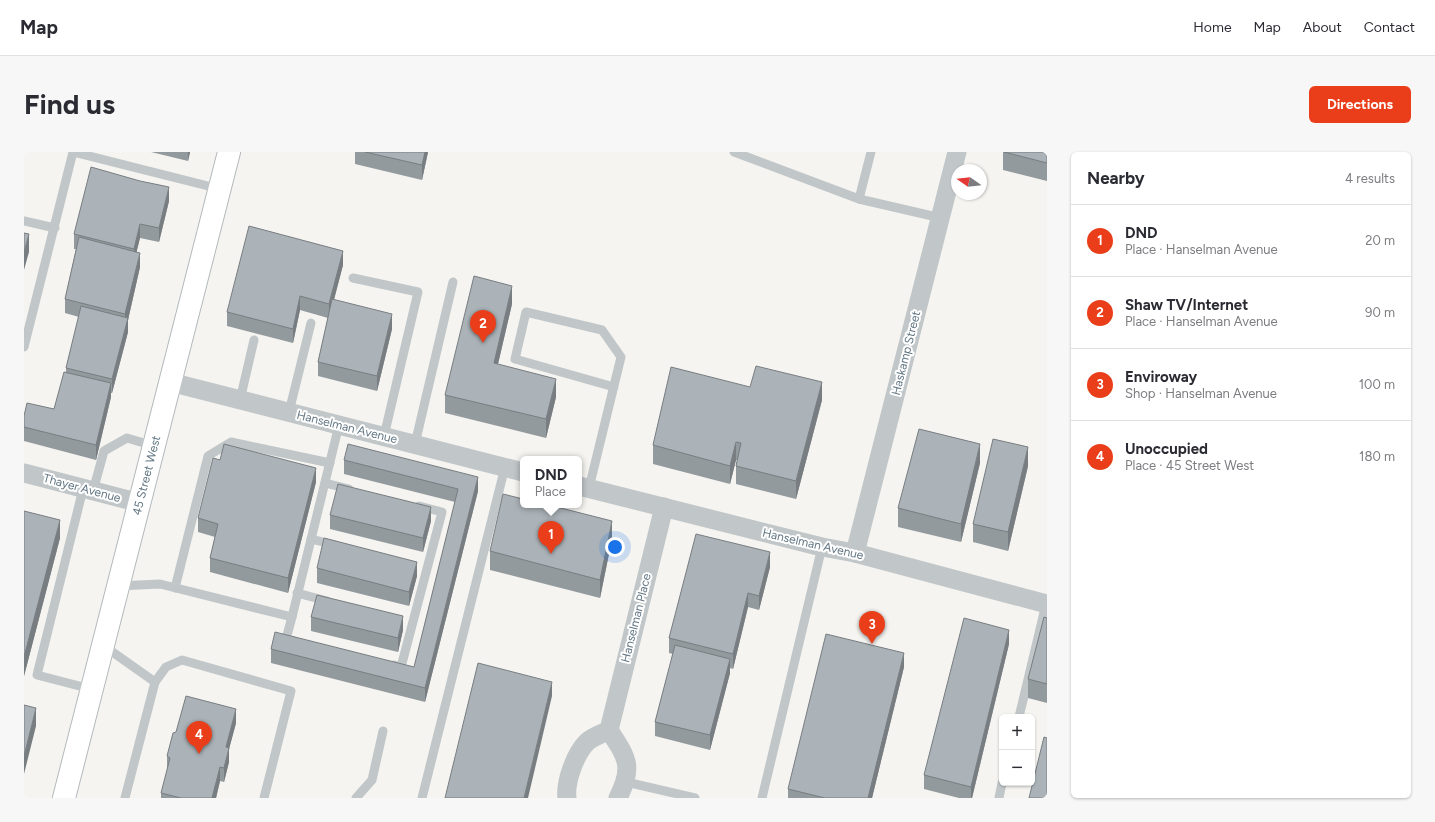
<!DOCTYPE html>
<meta charset="utf-8">
<style>
:root{--surface:#fff;--page:#f7f7f7;--text:#2b2b33;--muted:#7c7c81;--line:#e1e1e2;--accent:#ea3e1a}
body{margin:0;font-family:Figtree,sans-serif;background:var(--page);color:var(--text)}
.controls{position:absolute;right:12px;bottom:12px;display:grid;overflow:hidden;border-radius:6px;box-shadow:0 1px 3px #0004}
.controls button{width:36px;height:36px;display:grid;place-items:center;padding:0;border:0;border-bottom:1px solid var(--line);background:var(--surface);color:var(--text);font:20px sans-serif}
.compass{position:absolute;left:927px;top:12px;width:36px;height:36px;border-radius:50%;background:var(--surface);box-shadow:0 1px 3px #0004;rotate:284deg}
.you{position:absolute;left:591px;top:395px;width:14px;height:14px;margin:-10px;border:3px solid #fff;border-radius:50%;background:#1a73e8;box-shadow:0 0 0 6px #1a73e833}
.badge{display:grid;place-items:center;width:26px;height:26px;border-radius:50%;background:var(--accent);color:#fff;font-size:13px;font-weight:700}
.pin{position:absolute;translate:-50% -33px;filter:drop-shadow(0 1px 2px #0008)}
.pin::after{content:'';position:absolute;top:21px;width:14px;height:12px;background:inherit;clip-path:polygon(0 0,100% 0,50% 100%)}
.popup{position:absolute;left:496px;top:304px;width:62px;height:52px;box-sizing:border-box;display:grid;place-content:center;border-radius:6px;background:var(--surface);filter:drop-shadow(0 1px 3px #0005);font-size:13px;white-space:nowrap;color:var(--muted)}
.popup b{font-size:15px;color:var(--text)}
.popup::after{content:'';position:absolute;left:50%;top:100%;margin-left:-8px;border:8px solid transparent;border-top-color:var(--surface)}
.list{margin:0;padding:0;list-style:none}
h2{display:flex;justify-content:space-between;align-items:center;height:52px;margin:0;padding:0 16px;font-size:17px}
h2 small{font-size:13px;font-weight:400;color:var(--muted)}
.list li{display:grid;grid-template-columns:26px 1fr auto;gap:12px;align-items:center;box-sizing:border-box;height:72px;padding:0 16px;border-top:1px solid var(--line)}
.list b{display:block;font-size:15px;white-space:nowrap}
.list p{margin:0;font-size:13px;white-space:nowrap;color:var(--muted)}
.list em{font-size:13px;font-style:normal;color:var(--muted)}
.map{position:relative;flex:none;width:1023px;height:646px;overflow:hidden;border-radius:6px}
header{display:flex;align-items:center;gap:24px;box-sizing:border-box;height:56px;padding:0 20px;background:var(--surface);border-bottom:1px solid var(--line)}
header strong{font-size:19px}
nav{display:flex;gap:22px;margin-inline-start:auto;font-size:14px}
.intro{display:flex;align-items:center;justify-content:space-between;box-sizing:border-box;height:96px;padding:0 24px}
h1{margin:0;font-size:28px}
.button{padding:10px 18px;border-radius:6px;background:var(--accent);color:#fff;font-size:14px;font-weight:700}
main{display:flex;gap:24px;padding:0 24px}
aside{flex:1;background:var(--surface);border-radius:6px;box-shadow:0 1px 3px #0004}
.map>svg:first-child{display:block}
</style>
<header>
<strong>Map</strong>
<nav><a>Home</a><a>Map</a><a>About</a><a>Contact</a></nav>
</header>
<div class="intro"><h1>Find us</h1><a class="button">Directions</a></div>
<main>
<div class="map">
<svg width="1023" height="646" viewBox="0 0 1023 646">
<rect width="100%" height="100%" fill="#f5f4f0"/>
<g fill="none" stroke-linecap="round" stroke-linejoin="round">
<defs>
<g id="secondary">
<path id="s1" d="M40 646 205 0"/>
</g>
</defs>
<use href="#secondary" stroke="#b3b9bd" stroke-width="24"/>
<g stroke="#c1c6c8" stroke-width="9">
<path d="M49 0 196 37"/>
<path d="M710 0 835 47 917 66"/>
<path d="M835 47 847 0"/>
<path d="M0 69 31 76"/>
<path d="M329 126 394 140 360 284"/>
<path d="M0 195 49 0"/>
<path d="M216 248 230 188"/>
<path d="M265 260 287 171"/>
<path d="M391 292 429 130"/>
<path d="M301 331 325 337"/>
<path d="M565 336 597 205 578 178 502 160 491 207 590 235"/>
<path d="M59 337 13 523 67 537"/>
<path d="M69 339 80 299 103 286 130 294"/>
<path d="M287 387 311 393"/>
<path d="M94 434 136 432 268 465 315 273"/>
<path d="M151 436 184 304 207 290 306 311"/>
<path d="M273 441 303 449"/>
<path d="M268 465 262 487 270 489"/>
<path d="M80 494 131 530 142 515 158 508 267 539 240 646"/>
<path d="M370 513 377 515 418 360 395 354"/>
<path d="M995 565 1022 452"/>
<path d="M602 630 671 646"/>
<path d="M101 646 131 530"/>
<path d="M332 646 348 628 359 579"/>
<path d="M398 646 481 315"/>
<path d="M738 646 798 395"/>
<path d="M975 646 978 631"/>
</g>
<g stroke="#c1c6c8" stroke-width="19">
<path d="M146 230 499 320"/>
<path d="M0 321 116 351"/>
<path d="M555 334 798 395 831 401 1023 452"/>
<path d="M831 401 933 0"/>
<path d="M543 646C541 630 551 602 563 590 568 585 578 582 585 578"/>
<path d="M594 646C610 614 603 606 585 578L640 355"/>
</g>
<use href="#secondary" stroke="#fff" stroke-width="22"/>
</g>
<g fill="#939a9e">
<path d="M127 0H166L164 9Z"/>
<path d="M331 0H404L398 28 331 12Z"/>
<path d="M979 0H1023V29L979 18Z"/>
<path d="M145 49 135 90 116 86 112 100 116 115 104 168V180L88 241H87V245L72 308 0 289V264L30 257 42 220V216L55 165 41 161V147L52 97H50V82Z"/>
<path d="M319 113 310 148 368 177 353 239 294 224V210L304 166 276 158 269 191 203 174V160Z"/>
<path d="M488 152 474 212 532 245 522 286 421 261V243Z"/>
<path d="M798 248 772 347 712 332V314L713 308H712L706 332 629 312V293Z"/>
<path d="M320 308 454 339 401 550 247 511V497L390 515 431 350 320 322Z"/>
<path d="M956 311 937 390 874 375V356Z"/>
<path d="M1004 314 984 399 949 390V372Z"/>
<path d="M292 330 264 441 186 420V406L191 385 174 380V366Z"/>
<path d="M0 359 36 386 0 524Z"/>
<path d="M306 363 407 369 399 400 306 377Z"/>
<path d="M588 387 576 446 466 418V399Z"/>
<path d="M746 415 735 458 724 455 709 517 706 516V521L686 598 631 584V570L649 502 645 501V486Z"/>
<path d="M293 416 393 424 385 454 293 431Z"/>
<path d="M287 465 379 478 374 500 287 479Z"/>
<path d="M1023 466V551L1004 546V527Z"/>
<path d="M985 492 948 646H935L900 637V623Z"/>
<path d="M880 515 848 646H764V637Z"/>
<path d="M212 571 205 597V610L200 630 196 629 192 646H137V641L143 619V604Z"/>
</g>
<g fill="#787d81">
<path d="M164 0H166L164 9Z"/>
<path d="M401 0H404L398 28V13Z"/>
<path d="M145 35V49L135 90V76Z"/>
<path d="M116 72V86L110 111V97Z"/>
<path d="M5 82V100L0 118V100Z"/>
<path d="M319 99V113L305 166V152Z"/>
<path d="M116 101V115L104 168V180L88 241V227L101 174V162Z"/>
<path d="M488 134V152L470 229V211Z"/>
<path d="M276 144V158L269 191V177Z"/>
<path d="M368 162V177L353 239V224Z"/>
<path d="M532 227V245L522 286V267Z"/>
<path d="M798 230V248L772 347V329Z"/>
<path d="M87 231V245L72 308V293Z"/>
<path d="M712 290V308L706 332V314Z"/>
<path d="M956 292V311L937 390V372Z"/>
<path d="M1004 295V314L984 399V380Z"/>
<path d="M292 316V330L264 441V426Z"/>
<path d="M454 325V339L401 550V536Z"/>
<path d="M407 355V369L399 400V386Z"/>
<path d="M36 368V386L0 524V505Z"/>
<path d="M588 369V387L576 446V428Z"/>
<path d="M746 400V415L735 458V444Z"/>
<path d="M393 410V424L385 454V440Z"/>
<path d="M724 441V455L709 517V502Z"/>
<path d="M379 464V478L374 500V486Z"/>
<path d="M985 478V492L948 646H947V635Z"/>
<path d="M880 501V515L848 646H844Z"/>
<path d="M706 507V521L686 598V583Z"/>
<path d="M528 530V544L504 646H500Z"/>
<path d="M12 556V574L0 622V604Z"/>
<path d="M212 557V571L205 597V610L200 630V616L202 595Z"/>
<path d="M196 615V629L192 646H188Z"/>
</g>
<g fill="#abb3b8" stroke="#787d81">
<path d="M341 0H401L398 13Z"/>
<path d="M980 0H1023V11Z"/>
<path d="M67 15 116 29 145 35 135 76 116 72 110 97 50 82Z"/>
<path d="M225 74 319 99 305 152 276 144 269 177 203 160Z"/>
<path d="M0 81 5 82 0 100Z"/>
<path d="M55 85 116 101 101 162 41 147Z"/>
<path d="M450 124 488 134 470 211 532 227 522 267 421 243Z"/>
<path d="M308 147 368 162 353 224 294 210Z"/>
<path d="M57 154 104 166 88 227 42 216Z"/>
<path d="M732 214 798 230 772 329 712 314 717 291 712 290 706 314 629 293 647 215 726 235Z"/>
<path d="M40 220 87 231 72 293 0 275V264L3 251 30 257Z"/>
<path d="M895 277 956 292 937 372 874 356Z"/>
<path d="M969 287 1004 295 984 380 949 372Z"/>
<path d="M200 292 292 316 264 426 186 406 194 372 174 366 189 306 196 308Z"/>
<path d="M324 292 454 325 401 536 247 497 251 480 390 515 434 337 320 308Z"/>
<path d="M314 332 407 355 399 386 306 363Z"/>
<path d="M479 342 499 347V353H525L588 369 576 428 466 399Z"/>
<path d="M0 359 36 368 0 505Z"/>
<path d="M672 382 746 400 735 444 724 441 709 502 645 486Z"/>
<path d="M300 386 393 410 385 440 293 416Z"/>
<path d="M293 443 379 464 374 486 287 465Z"/>
<path d="M1020 465 1023 466V532L1004 527Z"/>
<path d="M940 466 985 478 947 635 900 623Z"/>
<path d="M802 482 880 501 844 646H801L764 637Z"/>
<path d="M651 493 706 507 686 583 631 570Z"/>
<path d="M454 511 528 530 500 646H421Z"/>
<path d="M162 544 212 557 202 595 205 596 200 616 196 615 188 646H157L137 641 146 606 143 604 149 581 152 580Z"/>
<path d="M0 553 12 556 0 604Z"/>
<path d="M1020 585 1023 586V646H1005Z"/>
</g>
<g text-anchor="middle" stroke-width="4" stroke-linejoin="round" paint-order="stroke">
<g font-size="12" fill="#627683" stroke="#fff">
<text transform="translate(882 201) rotate(-76)" y="4">Haskamp Street</text>
<text transform="translate(323 275) rotate(14)" y="4">Hanselman Avenue</text>
<text dy="4" stroke="none"><textPath href="#s1" startOffset="333">45 Street West</textPath></text>
<text transform="translate(58 336) rotate(15)" y="4">Thayer Avenue</text>
<text transform="translate(789 392) rotate(13)" y="4">Hanselman Avenue</text>
<text transform="translate(612 466) rotate(-76)" y="4">Hanselman Place</text>
</g>
</g>
</svg>
<div class="controls">
<button>+</button>
<button>−</button>
</div>
<svg class="compass" viewBox="-18 -18 36 36"><path d="M0-13l5 13h-10z" fill="#e53935"/><path d="M0 13l5-13h-10z" fill="#7c7c81"/></svg>
<div class="you"></div>
<div class="pin badge" style="left:527px;top:402px">1</div>
<div class="popup"><b>DND</b>Place</div>
<div class="pin badge" style="left:459px;top:191px">2</div>
<div class="pin badge" style="left:848px;top:492px">3</div>
<div class="pin badge" style="left:175px;top:602px">4</div>
</div>
<aside>
<h2>Nearby<small>4 results</small></h2>
<ul class="list">
<li><span class="badge">1</span><div><b>DND</b><p>Place · Hanselman Avenue</p></div><em>20 m</em></li>
<li><span class="badge">2</span><div><b>Shaw TV/Internet</b><p>Place · Hanselman Avenue</p></div><em>90 m</em></li>
<li><span class="badge">3</span><div><b>Enviroway</b><p>Shop · Hanselman Avenue</p></div><em>100 m</em></li>
<li><span class="badge">4</span><div><b>Unoccupied</b><p>Place · 45 Street West</p></div><em>180 m</em></li>
</ul>
</aside>
</main>
